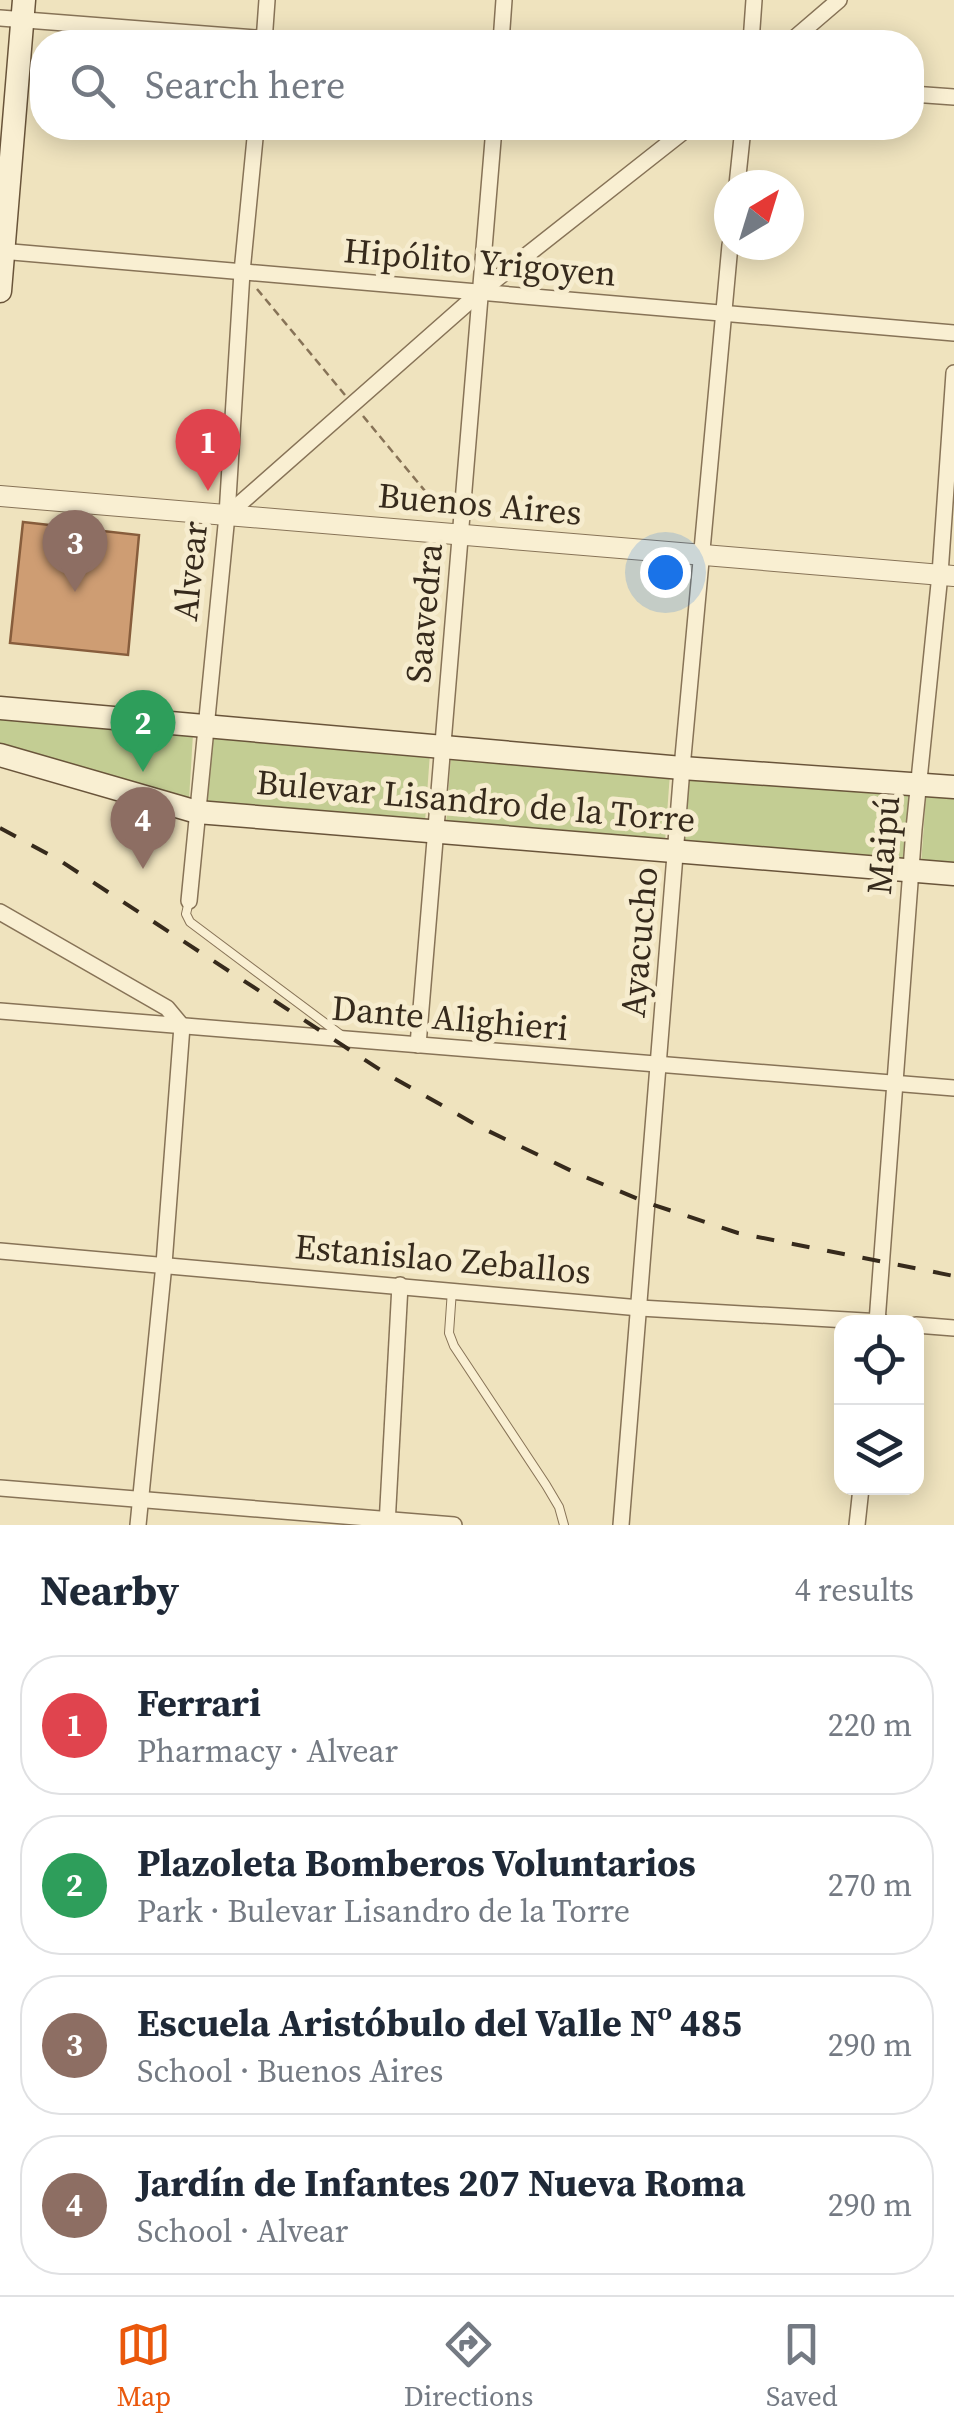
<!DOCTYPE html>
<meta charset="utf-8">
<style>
:root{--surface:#fff;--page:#f6f6f7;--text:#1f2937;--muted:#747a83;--line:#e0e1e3;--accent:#ea580c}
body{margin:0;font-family:"Source Serif 4",serif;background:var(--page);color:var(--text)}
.controls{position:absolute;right:30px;bottom:30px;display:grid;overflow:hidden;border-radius:20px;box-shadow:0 5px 25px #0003}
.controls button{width:90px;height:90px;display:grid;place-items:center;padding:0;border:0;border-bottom:2px solid var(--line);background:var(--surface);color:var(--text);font:50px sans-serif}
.compass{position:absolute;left:714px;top:170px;width:90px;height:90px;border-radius:50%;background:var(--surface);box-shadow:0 5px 25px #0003;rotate:38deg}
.you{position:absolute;left:665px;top:572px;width:35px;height:35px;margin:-25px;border:8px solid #fff;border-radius:50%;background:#1a73e8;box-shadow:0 0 0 15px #1a73e833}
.badge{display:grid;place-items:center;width:65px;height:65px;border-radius:50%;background:var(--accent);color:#fff;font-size:32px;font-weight:700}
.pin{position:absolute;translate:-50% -82px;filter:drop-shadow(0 2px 5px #0008)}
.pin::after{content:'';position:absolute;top:52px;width:35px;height:30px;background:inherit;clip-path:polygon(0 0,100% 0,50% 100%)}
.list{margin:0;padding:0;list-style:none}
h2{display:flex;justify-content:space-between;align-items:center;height:130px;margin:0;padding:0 40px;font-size:42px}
h2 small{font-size:32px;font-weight:400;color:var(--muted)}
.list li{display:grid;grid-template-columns:65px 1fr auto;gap:30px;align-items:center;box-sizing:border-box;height:140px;margin:0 20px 20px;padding:0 20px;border:2px solid var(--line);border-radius:40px}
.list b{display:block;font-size:38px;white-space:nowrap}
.list p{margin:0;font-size:32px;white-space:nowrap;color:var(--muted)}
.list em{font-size:32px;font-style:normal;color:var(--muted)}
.icon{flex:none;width:55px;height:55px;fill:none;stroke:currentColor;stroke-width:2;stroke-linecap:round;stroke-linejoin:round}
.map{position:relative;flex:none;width:954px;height:1525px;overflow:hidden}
.search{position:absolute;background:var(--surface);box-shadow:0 5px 25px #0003;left:30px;right:30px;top:30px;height:110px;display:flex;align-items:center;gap:25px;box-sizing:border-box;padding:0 35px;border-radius:40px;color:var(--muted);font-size:38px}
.sheet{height:770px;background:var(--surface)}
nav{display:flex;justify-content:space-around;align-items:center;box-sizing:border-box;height:140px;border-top:2px solid var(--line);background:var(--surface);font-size:28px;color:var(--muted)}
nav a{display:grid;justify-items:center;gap:5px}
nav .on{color:var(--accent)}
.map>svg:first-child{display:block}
</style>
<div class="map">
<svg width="954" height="1525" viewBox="0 0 954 1525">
<rect width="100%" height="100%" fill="#efe3be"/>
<g fill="#c3cd93">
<path d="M0 717 193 734 189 800 0 745Z"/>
<path d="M211 736 430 753 425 822 206 804Z"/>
<path d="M451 756 670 773 665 842 446 825Z"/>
<path d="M689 775 909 793 903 861 684 844Z"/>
<path d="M926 795 954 797V866L921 864Z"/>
</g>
<path fill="#ce9d73" stroke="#875d3c" stroke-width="2.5" d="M23 522 139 535 128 655 10 643Z"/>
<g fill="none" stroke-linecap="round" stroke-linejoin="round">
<defs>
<g id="service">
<path d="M189 901 186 914 190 922 341 1035"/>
<path d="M452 1290 449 1333 454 1346 546 1485 559 1507 564 1525"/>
</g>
<g id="minor">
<path d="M0 18 308 42"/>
<path d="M264 42 267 0"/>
<path d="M501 42 504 0"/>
<path d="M751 42 754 0"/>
<path d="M790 42 839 0"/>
<path d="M912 94 954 97"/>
<path d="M737 185 743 128"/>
<path d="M0 251 954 333"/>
<path d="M227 515 480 292 688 128"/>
<path d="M189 901 227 515 242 272 256 128"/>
<path d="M0 912 167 1008 182 1026 164 1264 138 1525"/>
<path d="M0 1011 954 1088"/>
<path d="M418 1045 494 128"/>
<path d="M0 1251 640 1308 882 1322"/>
<path d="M877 1322 914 829 940 574 954 373"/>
<path d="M916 1325 954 1328"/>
<path d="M0 1488 454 1525"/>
<path d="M387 1525 400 1285"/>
<path d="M621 1525 682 768 730 245"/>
<path d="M857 1525 861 1488"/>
</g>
<path id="tertiary" d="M0 496 954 576"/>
<g id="secondary">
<path d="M0 291 24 0"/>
<path d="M0 708 682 768 954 787"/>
<path d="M0 755 197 812 954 874"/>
</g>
</defs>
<use href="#service" stroke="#877357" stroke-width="10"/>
<use href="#minor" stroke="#877357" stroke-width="18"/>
<use href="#tertiary" stroke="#877357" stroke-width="22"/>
<use href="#secondary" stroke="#69543a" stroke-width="25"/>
<g stroke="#877357" stroke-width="2.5" stroke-dasharray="8 5" stroke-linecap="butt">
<path d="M257 289 345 395"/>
<path d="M363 416 444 514"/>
</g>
<use href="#service" stroke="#f9efd2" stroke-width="8"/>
<use href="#minor" stroke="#f9efd2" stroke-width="15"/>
<use href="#tertiary" stroke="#f9efd2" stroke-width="20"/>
<use href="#secondary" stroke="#f9efd2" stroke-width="22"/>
<path stroke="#362a1c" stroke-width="4" stroke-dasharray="18 18" stroke-linecap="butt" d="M0 828 59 860 385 1073 480 1127 578 1174 648 1203 738 1233 954 1276"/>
</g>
<g text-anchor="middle" stroke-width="10" stroke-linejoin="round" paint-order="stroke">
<g font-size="35" fill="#362a1c" stroke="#f6ecce">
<text transform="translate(480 262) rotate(5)" y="12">Hipólito Yrigoyen</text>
<text transform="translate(480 504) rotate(5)" y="12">Buenos Aires</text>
<text transform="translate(190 571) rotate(-84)" y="12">Alvear</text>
<text transform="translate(424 613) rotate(-85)" y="12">Saavedra</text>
<text transform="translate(476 801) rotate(5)" y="12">Bulevar Lisandro de la Torre</text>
<text transform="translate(883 845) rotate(-85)" y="12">Maipú</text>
<text transform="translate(639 942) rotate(-85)" y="12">Ayacucho</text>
<text transform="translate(450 1018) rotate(5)" y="12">Dante Alighieri</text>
<text transform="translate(443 1259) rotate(5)" y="12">Estanislao Zeballos</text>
</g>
</g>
</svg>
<div class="controls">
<button><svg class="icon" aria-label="locate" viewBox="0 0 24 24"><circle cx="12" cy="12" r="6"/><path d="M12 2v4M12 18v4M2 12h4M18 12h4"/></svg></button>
<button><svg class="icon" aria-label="layers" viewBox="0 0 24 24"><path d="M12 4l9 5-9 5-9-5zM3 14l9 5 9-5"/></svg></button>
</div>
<svg class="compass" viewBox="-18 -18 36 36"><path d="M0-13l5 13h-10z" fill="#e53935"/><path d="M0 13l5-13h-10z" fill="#747a83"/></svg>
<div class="you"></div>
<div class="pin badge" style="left:208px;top:491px;background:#e0444e">1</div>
<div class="pin badge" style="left:143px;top:772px;background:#2e9e5b">2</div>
<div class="pin badge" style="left:75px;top:592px;background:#8d6e63">3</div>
<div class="pin badge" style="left:143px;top:869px;background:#8d6e63">4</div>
<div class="search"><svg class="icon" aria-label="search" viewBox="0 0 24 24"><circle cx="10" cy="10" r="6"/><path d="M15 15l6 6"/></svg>Search here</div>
</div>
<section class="sheet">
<h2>Nearby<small>4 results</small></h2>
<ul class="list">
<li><span class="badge" style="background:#e0444e">1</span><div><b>Ferrari</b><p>Pharmacy · Alvear</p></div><em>220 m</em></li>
<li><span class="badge" style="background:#2e9e5b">2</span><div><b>Plazoleta Bomberos Voluntarios</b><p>Park · Bulevar Lisandro de la Torre</p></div><em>270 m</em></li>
<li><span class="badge" style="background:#8d6e63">3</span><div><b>Escuela Aristóbulo del Valle Nº 485</b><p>School · Buenos Aires</p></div><em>290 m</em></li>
<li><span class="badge" style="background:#8d6e63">4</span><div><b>Jardín de Infantes 207 Nueva Roma</b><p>School · Alvear</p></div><em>290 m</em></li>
</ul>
</section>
<nav>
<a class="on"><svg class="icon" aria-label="map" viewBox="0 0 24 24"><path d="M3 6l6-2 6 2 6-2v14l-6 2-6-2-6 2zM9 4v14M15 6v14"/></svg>Map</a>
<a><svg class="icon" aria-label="directions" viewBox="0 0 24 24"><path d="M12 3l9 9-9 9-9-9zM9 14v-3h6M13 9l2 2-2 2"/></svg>Directions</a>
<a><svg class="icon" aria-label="saved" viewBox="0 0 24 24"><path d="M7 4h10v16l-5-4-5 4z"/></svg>Saved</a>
</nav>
